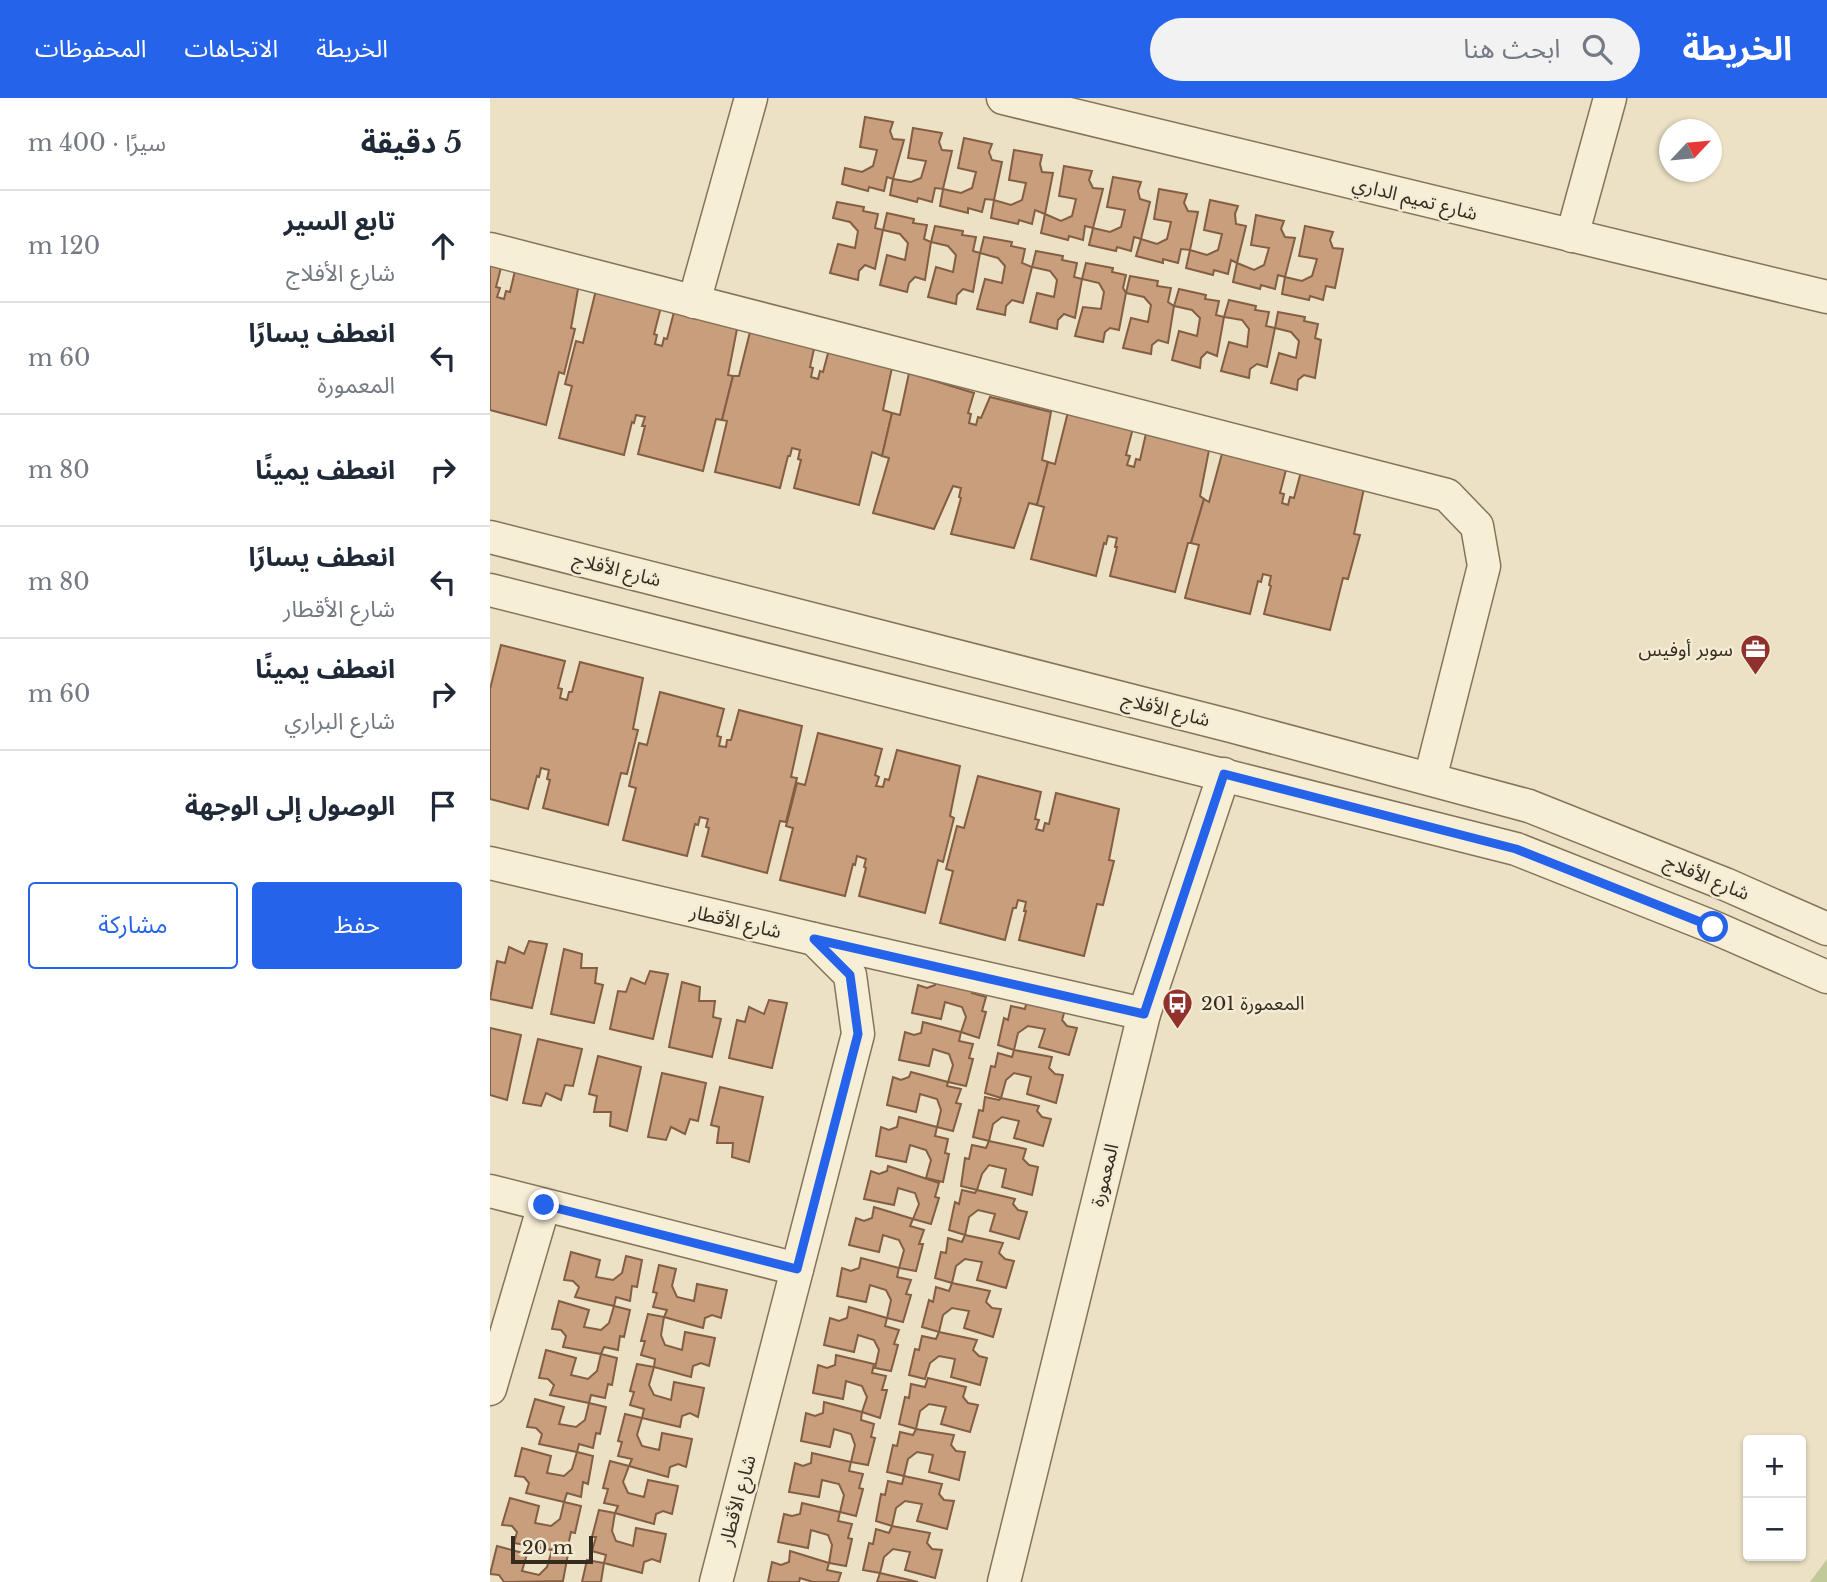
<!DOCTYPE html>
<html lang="ar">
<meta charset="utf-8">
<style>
:root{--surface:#fff;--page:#f2f2f3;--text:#1f2937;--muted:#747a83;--line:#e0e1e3;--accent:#2563eb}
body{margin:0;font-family:"Libre Baskerville","Noto Sans Arabic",serif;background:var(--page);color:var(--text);direction:rtl}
.controls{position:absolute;right:21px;bottom:21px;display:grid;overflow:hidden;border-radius:7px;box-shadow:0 2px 5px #0004}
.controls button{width:63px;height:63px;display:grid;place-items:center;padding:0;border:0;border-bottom:2px solid var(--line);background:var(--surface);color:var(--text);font:35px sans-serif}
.compass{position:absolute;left:1169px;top:21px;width:63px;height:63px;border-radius:50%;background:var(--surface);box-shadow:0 2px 5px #0004;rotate:64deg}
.scale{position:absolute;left:21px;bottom:18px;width:82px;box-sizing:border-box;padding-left:7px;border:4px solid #362b1f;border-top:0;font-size:19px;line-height:24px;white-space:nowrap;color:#362b1f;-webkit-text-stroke:5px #f3ebd3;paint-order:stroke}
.stop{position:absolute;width:21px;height:21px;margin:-16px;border:5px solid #2563eb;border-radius:50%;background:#fff}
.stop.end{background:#2563eb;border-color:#fff;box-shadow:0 2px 7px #0008}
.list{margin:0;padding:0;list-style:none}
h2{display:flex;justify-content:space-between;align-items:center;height:91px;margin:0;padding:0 28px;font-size:30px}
h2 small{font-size:23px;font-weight:400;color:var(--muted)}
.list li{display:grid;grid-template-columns:46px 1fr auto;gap:21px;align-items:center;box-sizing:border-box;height:112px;padding:0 28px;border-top:2px solid var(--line)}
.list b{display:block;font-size:26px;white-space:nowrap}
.list p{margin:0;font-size:23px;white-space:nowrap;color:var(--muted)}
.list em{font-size:23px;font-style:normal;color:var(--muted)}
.actions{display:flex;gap:14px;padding:21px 28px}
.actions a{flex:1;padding:16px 0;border:2px solid var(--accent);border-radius:7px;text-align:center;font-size:24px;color:var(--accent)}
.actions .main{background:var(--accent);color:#fff}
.icon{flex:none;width:38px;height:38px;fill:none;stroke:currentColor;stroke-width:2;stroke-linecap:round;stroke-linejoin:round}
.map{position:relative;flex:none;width:1337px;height:1484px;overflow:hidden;direction:ltr}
header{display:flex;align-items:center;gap:42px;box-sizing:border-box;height:98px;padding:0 35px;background:var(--accent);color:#fff}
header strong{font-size:33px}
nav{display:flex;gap:38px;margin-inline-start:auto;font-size:24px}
.search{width:490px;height:63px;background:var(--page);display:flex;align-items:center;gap:18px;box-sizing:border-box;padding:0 24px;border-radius:38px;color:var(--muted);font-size:26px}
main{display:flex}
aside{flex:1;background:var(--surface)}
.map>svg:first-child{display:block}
</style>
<header>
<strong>الخريطة</strong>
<div class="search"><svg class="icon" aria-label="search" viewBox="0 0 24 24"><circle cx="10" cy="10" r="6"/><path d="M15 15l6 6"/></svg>ابحث هنا</div>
<nav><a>الخريطة</a><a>الاتجاهات</a><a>المحفوظات</a></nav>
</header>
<main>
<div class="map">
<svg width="1337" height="1484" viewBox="0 0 1337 1484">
<defs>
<pattern id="forest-crowns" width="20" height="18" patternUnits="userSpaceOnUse" patternTransform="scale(1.75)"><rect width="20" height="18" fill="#c2c998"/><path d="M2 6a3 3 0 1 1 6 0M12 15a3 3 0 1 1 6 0" fill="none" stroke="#a7ad83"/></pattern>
</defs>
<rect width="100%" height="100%" fill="#ece1c4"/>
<path fill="url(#forest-crowns)" d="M1337 1461V1484H1320Z"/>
<g fill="#c89e7c" stroke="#835e42" stroke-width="2">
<path d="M375 19 403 24 400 33 403 41 414 42 403 81 397 79 394 93 379 89 378 93 352 86 355 70 372 74 383 68 387 52 370 49Z"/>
<path d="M423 30 452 35 449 44 452 52 462 53 453 91 445 90 442 104 428 100 427 104 400 97 403 81 421 84 431 80 436 63 418 60Z"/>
<path d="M474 40 502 46 499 54 502 62 512 64 504 102 495 101 492 114 478 110V115L450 108 453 91 471 95 482 90 486 74 468 70Z"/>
<path d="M524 52 552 57 550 66 552 74 563 75 555 116 545 112 542 126 529 122 528 126 501 120 504 102 521 107 532 102 536 85 519 82Z"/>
<path d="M574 68 602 73 599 82 603 90 613 91 603 130 595 128 593 142 579 138 578 142 551 135 555 116 571 123 582 118 586 101 569 98Z"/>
<path d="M623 79 651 84 648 93 650 101 660 104 651 141 644 139 641 153 627 149 626 153 599 147 603 130 620 134 631 129 635 112 617 109Z"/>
<path d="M669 91 697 96 694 105 698 113 708 114 700 152 691 151 688 165 673 161V165L646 158 651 141 667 146 677 141 681 124 664 121Z"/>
<path d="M720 102 748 108 745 116 746 126 756 128 747 165 741 162 738 176 724 172 723 177 696 170 700 152 717 157 728 152 732 136 714 132Z"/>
<path d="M347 104 374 109 373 113 388 116 385 130 393 132 385 171 375 167 369 173 368 182 340 175 348 146 365 150 368 133 360 124 343 120Z"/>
<path d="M397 115 424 121 423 125 437 127 434 141 441 144 435 182 425 179 419 185 417 194 390 187 397 157 415 162 418 145 410 136 393 132Z"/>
<path d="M766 117 794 123 791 131 795 139 805 140 795 179 788 177 785 191 771 187 770 191 743 184 747 165 764 172 774 167 779 150 761 147Z"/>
<path d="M445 128 473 133 472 137 486 139 483 153 490 155 483 194 473 191 467 197 466 206 438 199 446 169 463 174 466 157 458 148 441 144Z"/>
<path d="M815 128 843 134 840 142 843 150 853 151 845 190 836 188 833 202 820 198 819 202 792 196 795 179 812 183 822 178 827 161 809 158Z"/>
<path d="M494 139 522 144 521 148 535 151 532 165 542 169 533 205 522 202 516 208 515 217 487 211 495 181 512 185 515 168 508 160 490 155Z"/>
<path d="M546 153 573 158 572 162 587 165 584 179 592 181 585 220 574 216 568 222 567 231 540 224 547 195 564 199 567 182 560 173 542 169Z"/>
<path d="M0 159 13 162 6 189 10 190 7 199 14 201 16 193 20 194 27 164 90 180 81 230 85 231 74 276 69 274 56 327 0 312Z"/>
<path d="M596 165 623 170 622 174 636 177 633 190 636 195 629 232 620 230 615 234 613 244 585 238 593 209 611 211 614 194 609 185 592 181Z"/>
<path d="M640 178 668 183 667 188 681 190 678 204 684 208 678 245 668 242 662 247 661 256 633 250 641 220 658 224 661 207 654 199 636 195Z"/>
<path d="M689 191 716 197 715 201 729 203 726 217 734 219 727 258 717 254 711 260 710 270 682 262 689 233 707 238 710 220 702 212 684 208Z"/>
<path d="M106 192 171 209 164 236 167 237 165 246 172 248 174 240 177 241 185 210 248 226 238 277 243 278 232 322 226 321 213 373 148 356 155 328H152L155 319 146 317 144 325 142 324 134 357 69 340 82 288 75 286 86 243 93 245Z"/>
<path d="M739 202 766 208 765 212 779 214 776 228 785 230 777 269 767 266 760 271 759 280 731 273 739 244 757 249 759 231 752 222 734 219Z"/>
<path d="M788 214 815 219 814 223 828 226 825 240 831 242 825 280 814 277 808 282 807 292 781 285 789 255 806 260 809 243 801 234 785 230Z"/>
<path d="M262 226 326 242 320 269 323 270 321 279 328 281 330 273 333 274 341 244 404 260 393 312 402 315 392 358 382 354 369 407 304 390 311 362 308 361 310 352 302 350 300 358H298L290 390 225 374 237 323 232 322 243 278H249Z"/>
<path d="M419 275 484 295 478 315 481 316 479 325 486 327 488 319 491 320 500 299 561 314 552 362 558 364 547 407 539 405 524 450 461 436 471 400 469 399 471 390 463 388 444 431 383 415 399 360 392 358 402 315 410 317Z"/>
<path d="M578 314 643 330 636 357 640 358 637 367 644 369 646 361 650 362 657 331 720 347 710 398 714 401 701 445H698L685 494 620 478 627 449H625L627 440 618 438 616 446 614 445 606 478 541 461 554 409 547 407 558 364 565 366Z"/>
<path d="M733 352 797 368 790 395 794 396 792 405 798 407 800 399 804 400 812 370 875 386 864 436 870 437 858 481 853 480 840 532 774 516 781 488 779 487 781 478 773 476 771 484 768 483 760 516 695 500 709 447 701 445 714 401 719 404Z"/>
<path d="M11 547 75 563 68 590 72 591 70 600 77 602 79 594H82L90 564 153 580 143 631 148 632 137 676 131 675 118 727 53 710 60 682 57 681 59 672 51 670 49 679 47 678 38 711 0 701V591Z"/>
<path d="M170 594 234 611 227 638 231 639 229 648 236 649 237 642H241L249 612 312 628 301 679 307 680 296 724 290 723 277 775 212 758 219 730 216 729 218 721 210 719 208 727 205 726 197 758 133 742 146 690 139 688 149 645 157 647Z"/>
<path d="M328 635 392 651 385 677 389 679 386 688 393 689 395 681 399 682 407 652 470 668 460 718 464 720 453 764 448 762 435 815 369 798 376 770 374 769 376 761 367 758 365 767 363 766 355 798 290 782 303 730 296 728 307 685 315 687Z"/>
<path d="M488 678 551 694 545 721 549 722 546 731 553 733 555 725 559 726 566 695 629 711 619 762 624 763 613 807 607 806 594 858 529 842 536 813H534L536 804 528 802 526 810H523L515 842 450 825 463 773 456 771 467 728 474 730Z"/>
<path d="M39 843 57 846 42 910 0 901 7 863 15 865 19 849 34 856Z"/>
<path d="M74 851 92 856 91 870H107L105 885 113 887 104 925 61 916Z"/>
<path d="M160 873 178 876 163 941 120 931 128 893 136 894 141 880 155 886Z"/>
<path d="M446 876 484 886 482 895 496 899 492 913 496 914 489 940 471 934 476 919 472 909 455 904 451 921 422 915 428 887 437 890 445 887Z"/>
<path d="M192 884 210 889 209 903H225L223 919 231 921 222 959 179 949Z"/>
<path d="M279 902 297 905 282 970 239 960 247 922 255 924 259 909 274 916Z"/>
<path d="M537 902 575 912 572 922 577 928 587 930 579 957 549 949 555 931 538 928 528 935 524 952 508 947 514 920 518 922 521 908 535 911Z"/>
<path d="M433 924 471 934 469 943 483 946 479 960 483 961 476 988 458 984 463 967 459 956 443 951 439 968 409 962 415 934 424 937 431 935Z"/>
<path d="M0 930 31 937 17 1002 0 997Z"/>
<path d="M48 941 92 951 83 988 75 987 71 1002 56 995 51 1008 33 1005Z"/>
<path d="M524 952 562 959 559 970 565 976 573 977 566 1005 537 996 541 979 524 975 516 982 511 1000 495 995 501 968 505 969 508 955 522 959Z"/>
<path d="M108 958 151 969 137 1033 120 1028 121 1014H104L107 998 99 996Z"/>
<path d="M421 974 458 984 457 988 471 991 466 1005 471 1006 463 1033 447 1029 451 1012 447 1001 430 996 426 1014 397 1007 403 979 411 982 419 979Z"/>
<path d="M172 975 216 985 208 1023 200 1021 195 1036 181 1029 176 1042 158 1039Z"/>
<path d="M230 989 273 999 259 1064 242 1059 243 1045H227L229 1029 221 1027Z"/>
<path d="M495 999 509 1002 511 1000 549 1008 547 1013 552 1019 561 1021 553 1048 524 1040 529 1023 512 1019 503 1026 499 1043 483 1039 489 1012 493 1013Z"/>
<path d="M409 1019 447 1029 445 1038 458 1041 455 1055 459 1056 453 1084 436 1080 441 1062 436 1052 420 1047 416 1064 386 1058 391 1029 399 1032 407 1029Z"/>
<path d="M499 1043 536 1051 533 1061 539 1067 548 1069 542 1097 512 1089 516 1071 499 1067 492 1076 487 1092 471 1088 475 1060 479 1061 482 1047 496 1050Z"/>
<path d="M398 1068 449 1085 445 1099 449 1100 441 1126 423 1121 429 1106 425 1095 408 1090 404 1107 374 1101 381 1073 389 1076 397 1073Z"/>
<path d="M472 1092 485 1095 487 1092 525 1101 523 1106 528 1112 537 1114 529 1141 500 1133 505 1116 488 1112 479 1119 475 1137 459 1132 465 1104 469 1106Z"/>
<path d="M384 1109 423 1121 420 1128 434 1132 429 1146H433L426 1173 409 1170 414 1152 409 1142 393 1137 389 1154 359 1147 366 1120 374 1123 382 1120Z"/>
<path d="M475 1137 513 1145 509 1155 515 1161 524 1163 516 1190 487 1182 492 1164 475 1161 466 1168 462 1185 445 1180 451 1154 456 1155 458 1140 472 1144Z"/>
<path d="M81 1154 110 1162 106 1179 123 1182 132 1175 136 1158 152 1162 147 1189 142 1188 140 1203 126 1199 124 1208 85 1199 89 1189 83 1183 74 1182Z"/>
<path d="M371 1160 409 1170 407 1179 421 1182 416 1196 421 1197 413 1224 397 1220 401 1202 396 1192 380 1187 376 1204 347 1198 352 1170 361 1173 369 1170Z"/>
<path d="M169 1167 186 1171 182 1188 187 1199 204 1203 207 1186 237 1192 231 1220 222 1217 215 1220 213 1230 174 1219 177 1212 163 1209 167 1195 163 1194Z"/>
<path d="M462 1185 500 1193 496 1204 502 1210 511 1211 503 1239 474 1230 479 1213 462 1210 453 1217 449 1234 432 1229 439 1202 443 1204 446 1189 459 1193Z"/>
<path d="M69 1203 99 1212 94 1229 111 1232 119 1225 124 1208 140 1212 134 1239 130 1238 128 1252 114 1249 111 1256 73 1249 76 1238 71 1232 62 1231Z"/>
<path d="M359 1209 397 1220 395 1228 409 1232 404 1246 408 1247 401 1273 385 1270 389 1252 384 1242 368 1237 364 1254 334 1247 340 1220 349 1223 357 1220Z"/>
<path d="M158 1216 174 1219 171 1237 175 1247 192 1252 195 1234 225 1240 219 1268 211 1265 203 1268 201 1279 164 1269 165 1261 151 1257 155 1243H151Z"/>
<path d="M449 1234 487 1242 483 1252 489 1258 497 1260 490 1287 461 1279 465 1261 449 1258 440 1265 435 1281 419 1277 425 1251 429 1252 432 1238 446 1241Z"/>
<path d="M56 1252 86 1260 81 1277 98 1281 107 1273 111 1256 127 1260 122 1287 118 1286 115 1300 101 1297 99 1305 60 1297 64 1287 58 1281 49 1280Z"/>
<path d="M346 1257 384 1266 382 1275 396 1278 392 1292H397L390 1320 372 1314 377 1299 372 1288 356 1283 353 1301 323 1295 328 1267 337 1270 345 1267Z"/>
<path d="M147 1266 164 1269 159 1287 164 1297 181 1302 184 1284 214 1290 208 1319 200 1315 192 1318 190 1329 152 1320 154 1311 140 1307 144 1294 140 1293Z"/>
<path d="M438 1280 476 1289 473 1299 478 1305 488 1307 480 1334 451 1326 456 1309 439 1306 430 1313 426 1331 409 1326 415 1299 419 1300 421 1286 435 1289Z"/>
<path d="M45 1301 74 1309 69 1326 86 1329 95 1322 99 1305 116 1309 110 1336 106 1335 103 1350 89 1346 87 1354 49 1346 52 1336 46 1330 37 1329Z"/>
<path d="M334 1304 372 1314 371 1322 384 1326 381 1339 385 1340 378 1367 361 1364 365 1347 361 1336 344 1331 340 1349 311 1343 316 1315 325 1318 333 1315Z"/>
<path d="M135 1316 152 1320 147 1337 152 1348 169 1352 172 1335 202 1341 196 1369 188 1366 180 1369 178 1379 139 1368 142 1361 128 1358 132 1344 128 1343Z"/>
<path d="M426 1331 464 1337 461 1347 466 1353 475 1354 469 1382 439 1374 443 1357 427 1354 418 1361 414 1378 397 1374 403 1347 407 1348 410 1334 423 1337Z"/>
<path d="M32 1350 61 1358 57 1375 74 1378 82 1371 87 1354 103 1358 98 1386 93 1384 91 1399 77 1395 74 1404 36 1395 39 1385 34 1379 25 1378Z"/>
<path d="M322 1355 361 1364 359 1373 373 1376 369 1390 373 1391 366 1418 350 1414 354 1397 349 1386 332 1382 329 1399 299 1394 305 1365 313 1368 321 1365Z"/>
<path d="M120 1363 139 1368 133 1384 138 1395 154 1399 158 1382 188 1388 182 1416 173 1413 166 1416 164 1426 125 1415 128 1408 114 1405 118 1391 113 1390Z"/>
<path d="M414 1378 452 1386 449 1396 454 1402 464 1403 457 1431 427 1423 432 1406 415 1403 406 1410 402 1428 386 1423 391 1396 395 1397 398 1383 412 1386Z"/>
<path d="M20 1400 49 1408 45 1425 61 1428 70 1421 74 1404 91 1408 85 1435 81 1434 78 1448 64 1445 62 1452 24 1445 27 1434 22 1428 12 1427Z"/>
<path d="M312 1405 350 1414 348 1423 362 1426 358 1440 362 1441 356 1468 339 1465 342 1447 338 1437 321 1432 318 1450 288 1444 294 1416 302 1418 310 1416Z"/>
<path d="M109 1412 125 1415 122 1433 126 1443 143 1448 146 1430 176 1436 170 1464 162 1461 154 1464 152 1475 114 1465 116 1457 102 1453 106 1439H102Z"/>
<path d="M402 1428 440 1435 437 1445 442 1451 452 1452 445 1480 415 1472 420 1454 403 1451 394 1459 390 1475 373 1472 379 1445 383 1446 386 1431 399 1435Z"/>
<path d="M7 1448 37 1456 32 1473 49 1477 57 1469 62 1452 78 1456 73 1483 14 1484 9 1477 0 1476Z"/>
<path d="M300 1453 339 1465 337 1472 351 1475 348 1484H323L310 1480 309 1484H278L282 1464 291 1467 299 1464Z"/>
<path d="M97 1462 114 1465 111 1484H92Z"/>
<path d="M390 1475 428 1484H387Z"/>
</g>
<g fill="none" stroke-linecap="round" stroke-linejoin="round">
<defs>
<g id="minor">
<path d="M513 0 1337 199"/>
<path d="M1082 138 1120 0"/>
<path d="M0 151 957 397 987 428 994 468 940 681"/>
<path d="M204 204 261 0"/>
<path d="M0 439 741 628 1039 708 1235 786 1337 831"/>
<path d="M0 492 1026 751 1223 829 1337 879"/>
<path d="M0 765 324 841 360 877 368 936 226 1484"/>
<path d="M324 841 654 916"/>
<path d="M0 1093 307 1171"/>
<path d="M0 1291 54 1107"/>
<path d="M514 1484 654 916 734 676"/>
</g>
</defs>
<use href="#minor" stroke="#85735b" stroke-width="35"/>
<use href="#minor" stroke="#f7eed6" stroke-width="32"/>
</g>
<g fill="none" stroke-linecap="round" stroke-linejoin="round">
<path stroke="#2563eb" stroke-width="9" d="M54 1107 307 1171 368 936 360 877 324 841 654 916 734 676 1026 751 1223 829"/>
</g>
<defs>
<symbol id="office-pin" viewBox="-11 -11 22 30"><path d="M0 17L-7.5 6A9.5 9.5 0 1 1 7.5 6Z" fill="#91312e" stroke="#f3ebd3"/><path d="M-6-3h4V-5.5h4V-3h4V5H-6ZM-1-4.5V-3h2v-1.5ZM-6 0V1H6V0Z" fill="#fff"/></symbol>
<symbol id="bus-pin" viewBox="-11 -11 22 30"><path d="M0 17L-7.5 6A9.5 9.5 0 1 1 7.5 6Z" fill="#91312e" stroke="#f3ebd3"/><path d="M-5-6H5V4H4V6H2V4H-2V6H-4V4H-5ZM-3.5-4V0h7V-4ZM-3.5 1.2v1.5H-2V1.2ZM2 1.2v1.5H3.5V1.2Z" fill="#fff"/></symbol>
</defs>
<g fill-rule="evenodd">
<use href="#office-pin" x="1248" y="534" width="35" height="47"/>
<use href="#bus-pin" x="670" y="888" width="35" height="47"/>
</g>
<g text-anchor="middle" stroke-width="5" stroke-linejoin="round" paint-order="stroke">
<g font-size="19" fill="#362b1f" stroke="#f3ebd3">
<text transform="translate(925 100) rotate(14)" y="7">شارع تميم الداري</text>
<text transform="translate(127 471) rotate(14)" y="7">شارع الأفلاج</text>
<text transform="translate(676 611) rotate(14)" y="7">شارع الأفلاج</text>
<text transform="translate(1217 779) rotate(22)" y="7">شارع الأفلاج</text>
<text transform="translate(246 823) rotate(13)" y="7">شارع الأقطار</text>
<text transform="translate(614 1077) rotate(-76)" y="7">المعمورة</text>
<text transform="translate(247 1402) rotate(-75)" y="7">شارع الأقطار</text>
</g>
<g font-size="19" fill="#362b1f" stroke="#f3ebd3" text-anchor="end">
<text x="1243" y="558">سوبر أوفيس</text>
<text x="711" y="912" text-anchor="start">المعمورة 201</text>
</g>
</g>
</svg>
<div class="controls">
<button>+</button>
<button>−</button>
</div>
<svg class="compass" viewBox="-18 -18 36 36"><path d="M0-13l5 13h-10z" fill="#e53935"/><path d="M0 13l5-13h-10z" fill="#747a83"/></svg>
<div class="scale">20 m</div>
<div class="stop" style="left:1223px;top:829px"></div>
<div class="stop end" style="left:54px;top:1107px"></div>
</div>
<aside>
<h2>5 دقيقة<small>سيرًا · 400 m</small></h2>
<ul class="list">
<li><svg class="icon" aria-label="ahead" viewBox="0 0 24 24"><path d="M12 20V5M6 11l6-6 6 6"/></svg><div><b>تابع السير</b><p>شارع الأفلاج</p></div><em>120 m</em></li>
<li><svg class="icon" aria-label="left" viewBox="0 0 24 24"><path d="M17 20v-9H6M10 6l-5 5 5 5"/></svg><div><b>انعطف يسارًا</b><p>المعمورة</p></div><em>60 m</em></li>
<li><svg class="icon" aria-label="right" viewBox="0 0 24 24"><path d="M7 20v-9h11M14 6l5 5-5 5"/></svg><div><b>انعطف يمينًا</b></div><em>80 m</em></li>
<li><svg class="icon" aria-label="left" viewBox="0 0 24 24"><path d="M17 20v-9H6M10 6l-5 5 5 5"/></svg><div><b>انعطف يسارًا</b><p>شارع الأقطار</p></div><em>80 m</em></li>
<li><svg class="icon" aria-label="right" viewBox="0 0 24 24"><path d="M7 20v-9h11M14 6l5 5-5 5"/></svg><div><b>انعطف يمينًا</b><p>شارع البراري</p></div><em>60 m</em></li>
<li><svg class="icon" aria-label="arrive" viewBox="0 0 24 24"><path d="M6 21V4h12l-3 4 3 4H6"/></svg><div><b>الوصول إلى الوجهة</b></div></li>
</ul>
<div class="actions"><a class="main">حفظ</a><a>مشاركة</a></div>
</aside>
</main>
